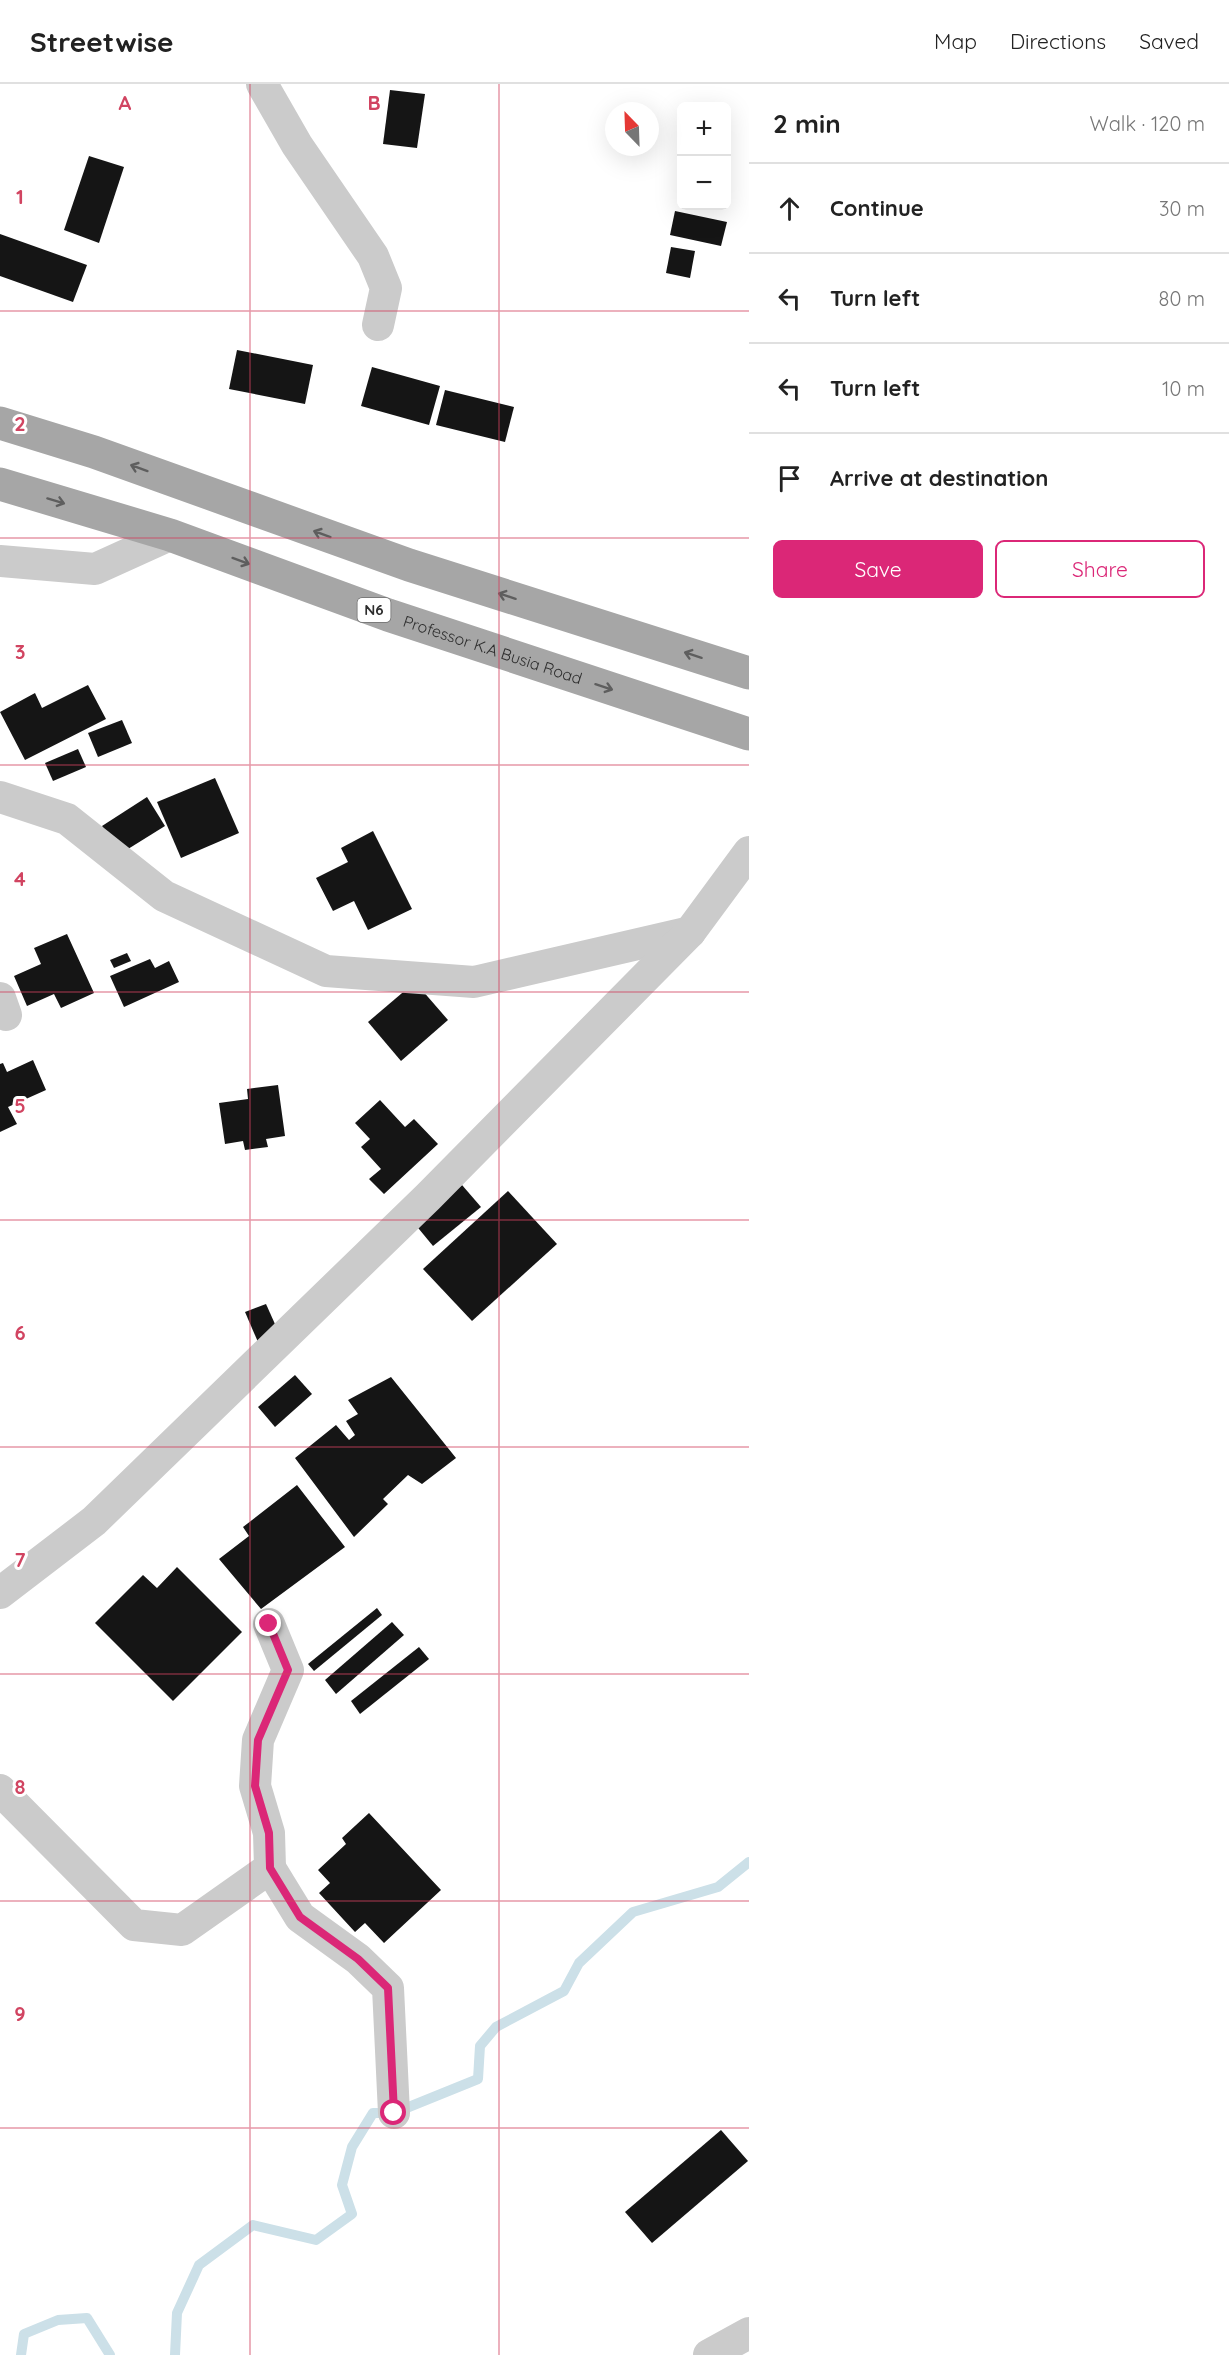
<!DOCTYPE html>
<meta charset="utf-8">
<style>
:root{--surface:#fff;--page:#f6f6f6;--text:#222;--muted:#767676;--line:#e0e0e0;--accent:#db2777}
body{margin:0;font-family:Quicksand,sans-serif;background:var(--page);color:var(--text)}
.controls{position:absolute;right:18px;top:18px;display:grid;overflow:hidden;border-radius:9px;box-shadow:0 6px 24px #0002}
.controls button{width:54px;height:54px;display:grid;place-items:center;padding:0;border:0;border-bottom:2px solid var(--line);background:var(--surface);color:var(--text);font:30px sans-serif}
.compass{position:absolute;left:605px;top:18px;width:54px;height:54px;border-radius:50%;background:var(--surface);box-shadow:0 6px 24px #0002;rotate:337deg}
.stop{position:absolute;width:18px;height:18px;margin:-14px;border:4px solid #db2777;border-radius:50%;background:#fff}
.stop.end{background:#db2777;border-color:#fff;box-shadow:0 2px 6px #0008}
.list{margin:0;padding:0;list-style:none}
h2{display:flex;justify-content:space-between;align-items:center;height:78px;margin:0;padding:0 24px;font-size:26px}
h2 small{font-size:20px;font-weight:400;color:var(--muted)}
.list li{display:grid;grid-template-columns:39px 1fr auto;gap:18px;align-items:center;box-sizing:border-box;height:90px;padding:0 24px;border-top:2px solid var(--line)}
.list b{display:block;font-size:22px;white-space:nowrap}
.list em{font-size:20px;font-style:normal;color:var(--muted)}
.actions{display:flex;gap:12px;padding:18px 24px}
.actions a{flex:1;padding:14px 0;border:2px solid var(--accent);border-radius:9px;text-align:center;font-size:21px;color:var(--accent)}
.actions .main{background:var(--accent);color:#fff}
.icon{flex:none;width:33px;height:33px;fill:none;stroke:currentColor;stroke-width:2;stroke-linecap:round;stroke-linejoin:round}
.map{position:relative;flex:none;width:749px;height:2271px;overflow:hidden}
header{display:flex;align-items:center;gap:36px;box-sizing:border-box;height:84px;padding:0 30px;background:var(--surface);border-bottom:2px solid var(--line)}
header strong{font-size:28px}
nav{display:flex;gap:33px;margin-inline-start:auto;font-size:21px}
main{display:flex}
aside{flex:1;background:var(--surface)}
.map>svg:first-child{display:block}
</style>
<header>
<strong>Streetwise</strong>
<nav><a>Map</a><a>Directions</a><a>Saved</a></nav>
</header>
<main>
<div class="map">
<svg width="749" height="2271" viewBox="0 0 749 2271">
<rect width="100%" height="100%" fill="#fff"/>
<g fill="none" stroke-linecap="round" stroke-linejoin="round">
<g stroke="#cce0e8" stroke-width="10">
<path d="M21 2271 24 2250 58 2236 87 2234 110 2271"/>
<path d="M175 2271 177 2229 199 2181 253 2141 316 2156 352 2130 342 2101 352 2063 373 2029H394L478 1995 480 1962 496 1943 564 1907 579 1879 633 1828 718 1803 749 1778"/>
</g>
</g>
<g fill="#151515">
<path d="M390 6 425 10 417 64 383 60Z"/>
<path d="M89 72 124 83 99 159 64 146Z"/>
<path d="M675 127 727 138 721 162 670 151Z"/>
<path d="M0 150 87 181 73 218 0 192Z"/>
<path d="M671 163 695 167 690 194 666 189Z"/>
<path d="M237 266 313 281 305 320 229 305Z"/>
<path d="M372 283 440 302 429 341 361 322Z"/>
<path d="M445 306 514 323 505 358 436 341Z"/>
<path d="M88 601 106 635 25 676 0 628 35 609 42 624Z"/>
<path d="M122 636 132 659 98 673 88 649Z"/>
<path d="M78 665 86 683 53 697 45 679Z"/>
<path d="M215 694 239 749 181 774 157 718Z"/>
<path d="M147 713 165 742 120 770 102 742Z"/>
<path d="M373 747 412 825 368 846 354 817 333 827 316 794 348 778 341 764Z"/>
<path d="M67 850 94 909 61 924 54 910 27 922 14 892 41 880 34 864Z"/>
<path d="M127 869 131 877 114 884 110 876Z"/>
<path d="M150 875 155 884 169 877 179 898 124 923 110 892Z"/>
<path d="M415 898 448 936 401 977 368 938Z"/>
<path d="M33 976 46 1006 8 1023 17 1040 0 1048V980L3 979 7 988Z"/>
<path d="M278 1001 285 1052 266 1055 268 1063 245 1066 243 1057 225 1060 219 1019 248 1015 247 1005Z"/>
<path d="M380 1016 405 1043 414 1035 438 1060 384 1110 369 1095 381 1085 361 1063 370 1055 355 1039Z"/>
<path d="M462 1101 481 1123 433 1162 414 1139Z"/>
<path d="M508 1107 557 1160 472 1237 423 1185Z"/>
<path d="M266 1220 279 1249 258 1258 245 1228Z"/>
<path d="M295 1291 312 1310 275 1343 258 1323Z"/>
<path d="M391 1293 456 1374 422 1400 408 1391 383 1415 388 1420 354 1453 295 1374 336 1341 349 1356 355 1351 346 1337 358 1330 348 1316Z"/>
<path d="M297 1401 345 1463 261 1525 219 1475 249 1452 243 1443Z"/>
<path d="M177 1483 242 1548 173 1617 95 1539 143 1491 157 1504Z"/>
<path d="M377 1524 382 1531 314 1587 308 1580Z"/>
<path d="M392 1538 404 1551 336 1610 325 1596Z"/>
<path d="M419 1563 429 1575 360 1630 351 1617Z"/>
<path d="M369 1729 441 1806 384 1859 365 1839 355 1848 319 1809 330 1799 318 1786 346 1760 342 1754Z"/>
<path d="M721 2046 748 2077 652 2159 625 2128Z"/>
</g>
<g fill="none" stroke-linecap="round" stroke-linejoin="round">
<g stroke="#cbcbcb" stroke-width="32">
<path d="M262 0 297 61 373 172 386 204 378 241"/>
<path d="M0 477 95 485 170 451"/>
<path d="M0 713 67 735 164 812 326 887 474 898 690 848"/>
<path d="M0 914 6 931"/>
<path d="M0 1509 94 1437 428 1113 690 848 749 768"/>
<path d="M0 1706 134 1841 182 1846 270 1784 269 1749 255 1702 258 1656 288 1586 269 1540"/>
<path d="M270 1784 300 1833 358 1875 388 1904 394 2029"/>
<path d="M709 2271 749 2249"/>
</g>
<g stroke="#a6a6a6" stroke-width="33">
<path d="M0 339 94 368 409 481 749 589"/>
<path id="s1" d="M0 400 170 451 388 531 749 650"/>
</g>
</g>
<defs><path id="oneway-shaft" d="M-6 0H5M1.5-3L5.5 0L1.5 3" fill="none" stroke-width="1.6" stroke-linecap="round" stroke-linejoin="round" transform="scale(1.5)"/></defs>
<g stroke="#5e5e5e">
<use href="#oneway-shaft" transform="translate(139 384) rotate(-160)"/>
<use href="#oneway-shaft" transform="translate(56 417) rotate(17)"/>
<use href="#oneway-shaft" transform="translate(322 450) rotate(-160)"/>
<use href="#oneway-shaft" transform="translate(241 477) rotate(20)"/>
<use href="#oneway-shaft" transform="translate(507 512) rotate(-162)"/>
<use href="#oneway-shaft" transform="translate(693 571) rotate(-162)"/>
<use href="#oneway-shaft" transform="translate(604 603) rotate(18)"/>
</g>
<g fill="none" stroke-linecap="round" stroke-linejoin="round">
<path stroke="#db2777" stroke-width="8" d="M269 1540 288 1586 258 1656 255 1702 269 1749 270 1784 300 1833 358 1875 388 1904 394 2029"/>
</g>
<path fill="none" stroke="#d14461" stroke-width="1.5" stroke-opacity="0.55" d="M250 0V2271M499 0V2271M0 227H749M0 454H749M0 681H749M0 908H749M0 1136H749M0 1363H749M0 1590H749M0 1817H749M0 2044H749"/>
<g text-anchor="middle" stroke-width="6" stroke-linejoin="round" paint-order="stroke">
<rect fill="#fff" stroke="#6d6d6d" stroke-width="1.5" x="357.5" y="514" width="33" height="24" rx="4.5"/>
<g font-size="15" font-weight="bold" fill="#2e2e2e">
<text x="374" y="531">N6</text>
</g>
<g font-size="16" fill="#2e2e2e" stroke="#fff">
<text dy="6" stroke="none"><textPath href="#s1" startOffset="520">Professor K.A Busia Road</textPath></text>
</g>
</g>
<g font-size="20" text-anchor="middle" font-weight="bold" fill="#d14461" stroke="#fff" stroke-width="6" stroke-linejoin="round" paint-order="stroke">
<text x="125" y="26">A</text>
<text x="374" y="26">B</text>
<text x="20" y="120">1</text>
<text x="20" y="347">2</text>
<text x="20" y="575">3</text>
<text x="20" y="802">4</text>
<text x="20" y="1029">5</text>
<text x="20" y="1256">6</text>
<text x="20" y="1483">7</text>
<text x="20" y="1710">8</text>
<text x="20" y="1937">9</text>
</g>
</svg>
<div class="controls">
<button>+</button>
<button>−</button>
</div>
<svg class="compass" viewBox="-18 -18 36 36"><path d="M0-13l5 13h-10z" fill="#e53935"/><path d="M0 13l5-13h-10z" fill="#767676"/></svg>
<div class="stop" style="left:394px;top:2029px"></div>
<div class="stop end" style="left:269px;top:1540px"></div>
</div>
<aside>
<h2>2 min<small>Walk · 120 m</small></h2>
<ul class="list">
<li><svg class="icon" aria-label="ahead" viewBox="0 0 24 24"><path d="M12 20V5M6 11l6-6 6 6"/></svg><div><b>Continue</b></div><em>30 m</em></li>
<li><svg class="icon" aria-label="left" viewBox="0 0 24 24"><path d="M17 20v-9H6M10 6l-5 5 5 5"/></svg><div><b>Turn left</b></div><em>80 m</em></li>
<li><svg class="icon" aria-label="left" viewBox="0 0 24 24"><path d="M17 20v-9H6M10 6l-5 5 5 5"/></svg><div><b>Turn left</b></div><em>10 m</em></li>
<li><svg class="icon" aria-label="arrive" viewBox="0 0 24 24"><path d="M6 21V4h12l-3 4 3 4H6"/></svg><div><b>Arrive at destination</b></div></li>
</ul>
<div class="actions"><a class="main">Save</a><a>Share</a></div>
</aside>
</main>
